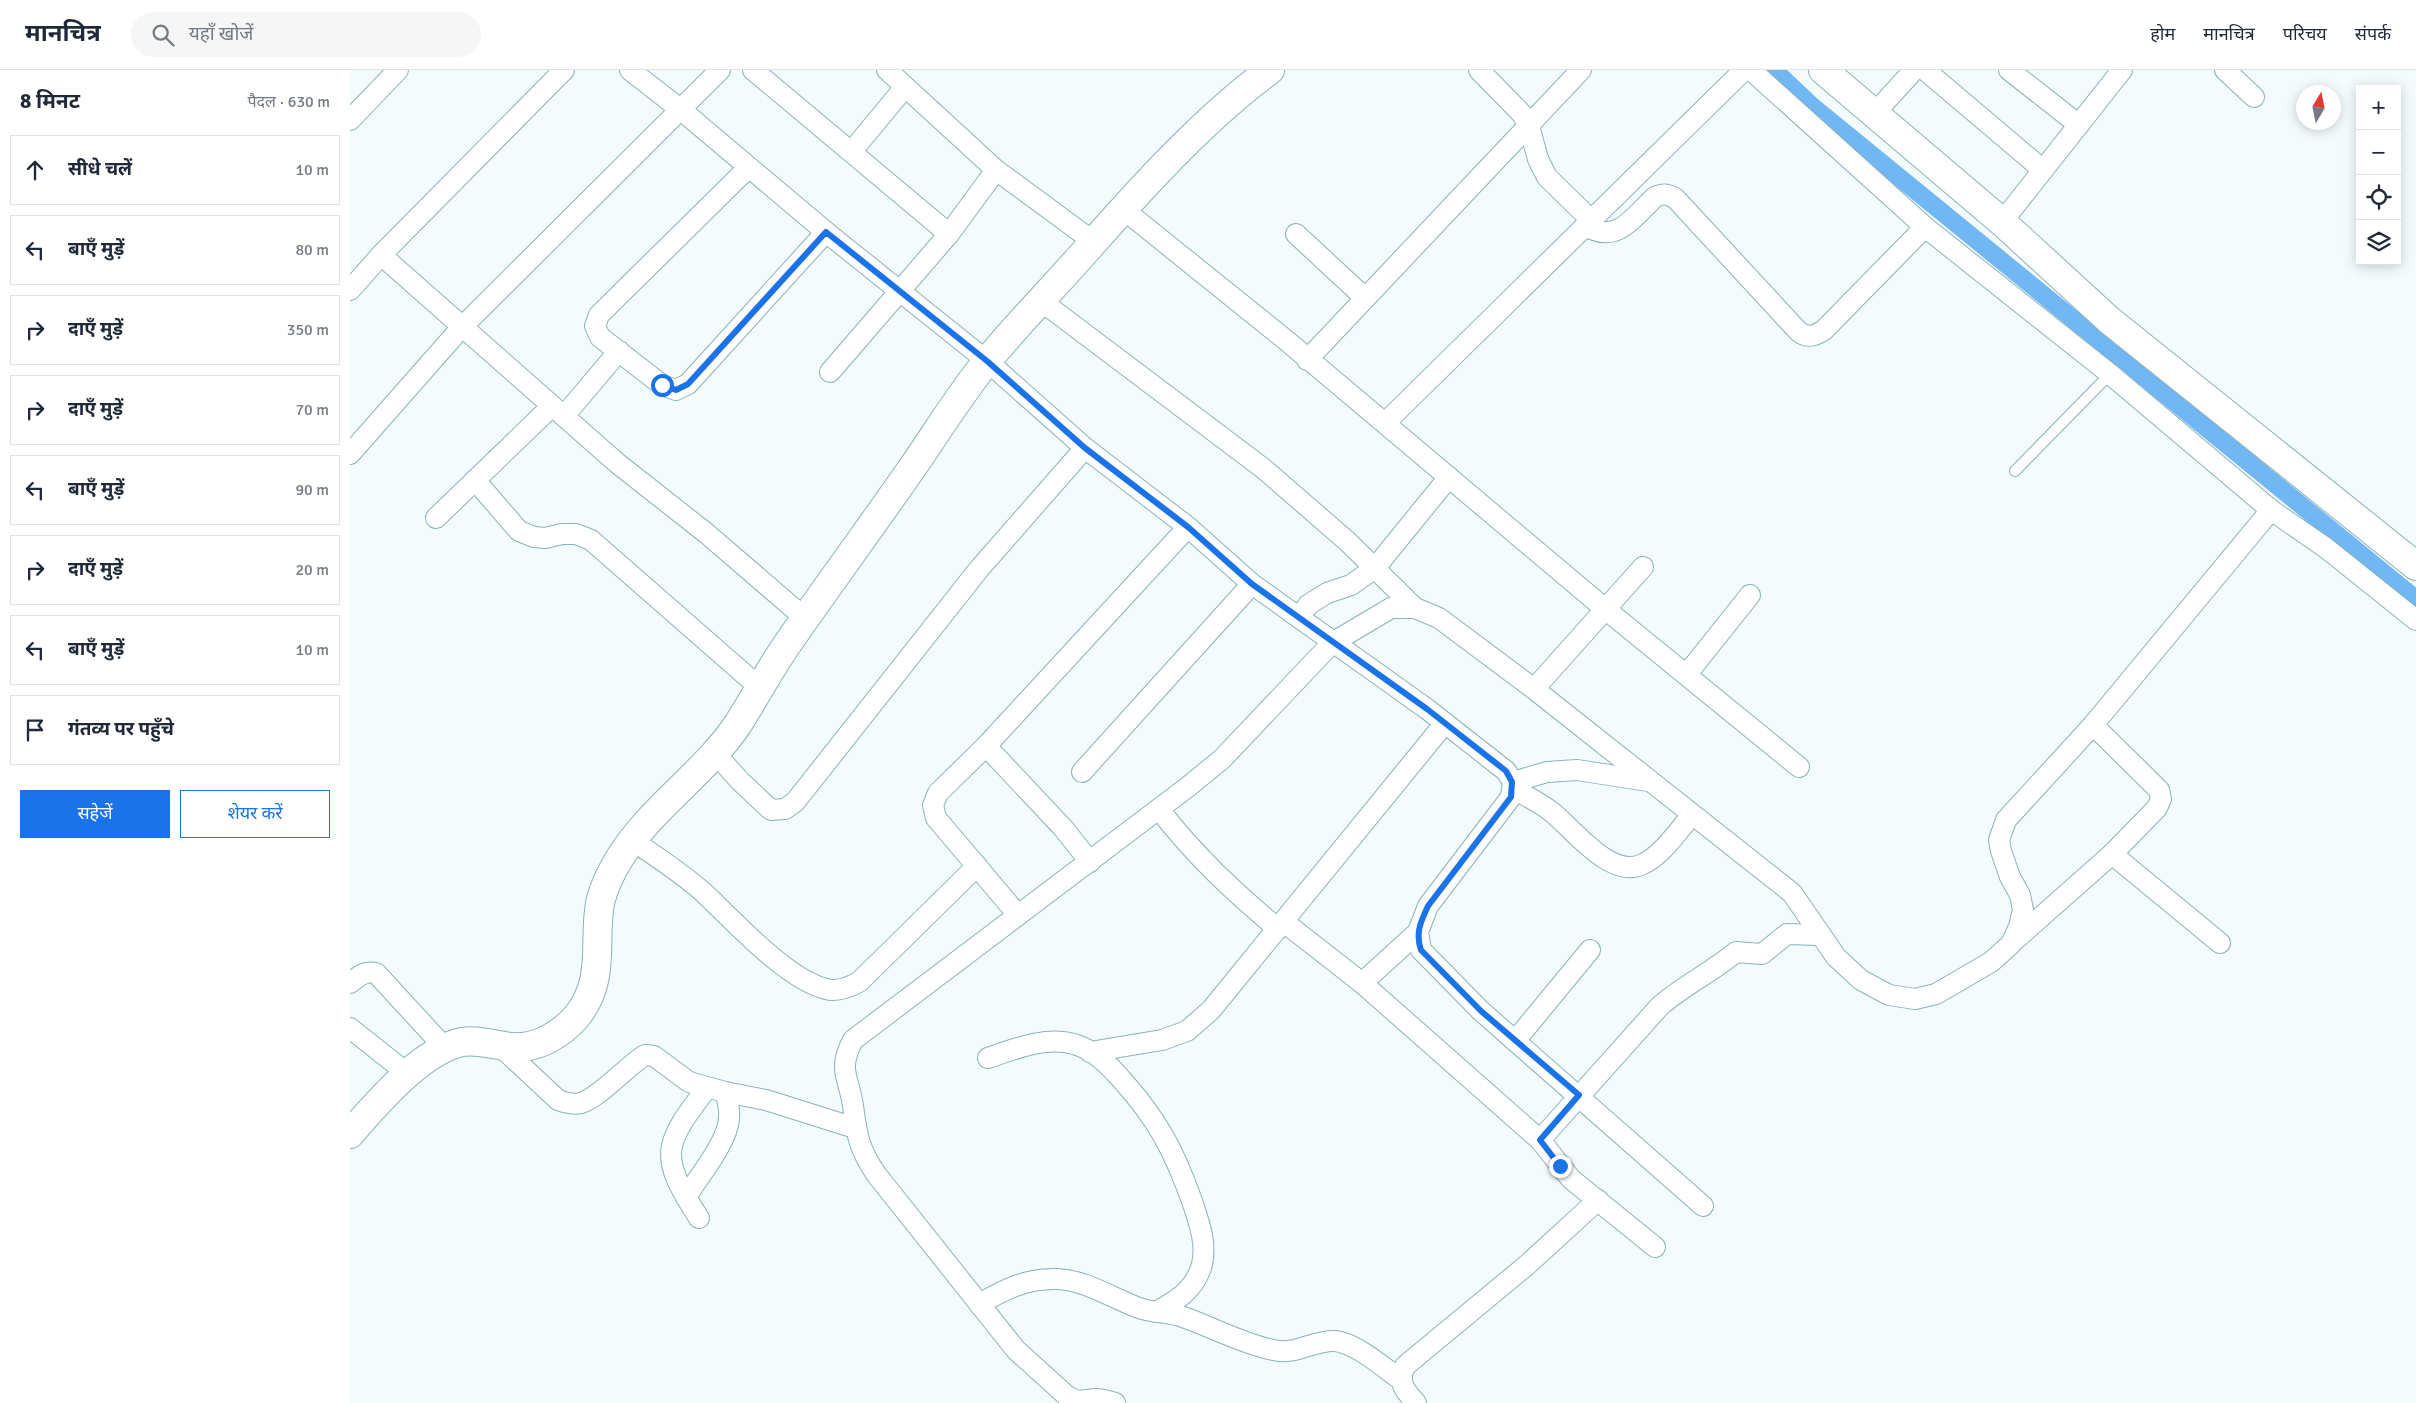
<!DOCTYPE html>
<html lang="hi">
<meta charset="utf-8">
<style>
:root{--surface:#fff;--page:#f6f6f7;--text:#1f2937;--muted:#747a83;--line:#e0e1e3;--accent:#1a73e8}
body{margin:0;font-family:Signika,"Noto Sans Devanagari",sans-serif;background:var(--page);color:var(--text)}
.controls{position:absolute;right:15px;top:15px;display:grid;overflow:hidden;border-radius:0px;box-shadow:0 2px 12px #0003}
.controls button{width:45px;height:45px;display:grid;place-items:center;padding:0;border:0;border-bottom:1px solid var(--line);background:var(--surface);color:var(--text);font:25px sans-serif}
.compass{position:absolute;left:1946px;top:15px;width:45px;height:45px;border-radius:50%;background:var(--surface);box-shadow:0 2px 12px #0003;rotate:10deg}
.stop{position:absolute;width:15px;height:15px;margin:-11px;border:4px solid #1a73e8;border-radius:50%;background:#fff}
.stop.end{background:#1a73e8;border-color:#fff;box-shadow:0 1px 5px #0008}
.list{margin:0;padding:0;list-style:none}
h2{display:flex;justify-content:space-between;align-items:center;height:65px;margin:0;padding:0 20px;font-size:21px}
h2 small{font-size:16px;font-weight:400;color:var(--muted)}
.list li{display:grid;grid-template-columns:32px 1fr auto;gap:15px;align-items:center;box-sizing:border-box;height:70px;margin:0 10px 10px;padding:0 10px;border:1px solid var(--line);border-radius:0px}
.list b{display:block;font-size:19px;white-space:nowrap}
.list em{font-size:16px;font-style:normal;color:var(--muted)}
.actions{display:flex;gap:10px;padding:15px 20px}
.actions a{flex:1;padding:11px 0;border:1px solid var(--accent);border-radius:0px;text-align:center;font-size:18px;color:var(--accent)}
.actions .main{background:var(--accent);color:#fff}
.icon{flex:none;width:28px;height:28px;fill:none;stroke:currentColor;stroke-width:2;stroke-linecap:round;stroke-linejoin:round}
.map{position:relative;flex:none;width:2066px;height:1333px;overflow:hidden}
header{display:flex;align-items:center;gap:30px;box-sizing:border-box;height:70px;padding:0 25px;background:var(--surface);border-bottom:1px solid var(--line)}
header strong{font-size:24px}
nav{display:flex;gap:28px;margin-inline-start:auto;font-size:18px}
.search{width:350px;height:45px;background:var(--page);display:flex;align-items:center;gap:12px;box-sizing:border-box;padding:0 18px;border-radius:28px;color:var(--muted);font-size:19px}
main{display:flex}
aside{flex:1;background:var(--surface)}
.map>svg:first-child{display:block}
</style>
<header>
<strong>मानचित्र</strong>
<div class="search"><svg class="icon" aria-label="search" viewBox="0 0 24 24"><circle cx="10" cy="10" r="6"/><path d="M15 15l6 6"/></svg>यहाँ खोजें</div>
<nav><a>होम</a><a>मानचित्र</a><a>परिचय</a><a>संपर्क</a></nav>
</header>
<main>
<aside>
<h2>8 मिनट<small>पैदल · 630 m</small></h2>
<ul class="list">
<li><svg class="icon" aria-label="ahead" viewBox="0 0 24 24"><path d="M12 20V5M6 11l6-6 6 6"/></svg><div><b>सीधे चलें</b></div><em>10 m</em></li>
<li><svg class="icon" aria-label="left" viewBox="0 0 24 24"><path d="M17 20v-9H6M10 6l-5 5 5 5"/></svg><div><b>बाएँ मुड़ें</b></div><em>80 m</em></li>
<li><svg class="icon" aria-label="right" viewBox="0 0 24 24"><path d="M7 20v-9h11M14 6l5 5-5 5"/></svg><div><b>दाएँ मुड़ें</b></div><em>350 m</em></li>
<li><svg class="icon" aria-label="right" viewBox="0 0 24 24"><path d="M7 20v-9h11M14 6l5 5-5 5"/></svg><div><b>दाएँ मुड़ें</b></div><em>70 m</em></li>
<li><svg class="icon" aria-label="left" viewBox="0 0 24 24"><path d="M17 20v-9H6M10 6l-5 5 5 5"/></svg><div><b>बाएँ मुड़ें</b></div><em>90 m</em></li>
<li><svg class="icon" aria-label="right" viewBox="0 0 24 24"><path d="M7 20v-9h11M14 6l5 5-5 5"/></svg><div><b>दाएँ मुड़ें</b></div><em>20 m</em></li>
<li><svg class="icon" aria-label="left" viewBox="0 0 24 24"><path d="M17 20v-9H6M10 6l-5 5 5 5"/></svg><div><b>बाएँ मुड़ें</b></div><em>10 m</em></li>
<li><svg class="icon" aria-label="arrive" viewBox="0 0 24 24"><path d="M6 21V4h12l-3 4 3 4H6"/></svg><div><b>गंतव्य पर पहुँचे</b></div></li>
</ul>
<div class="actions"><a class="main">सहेजें</a><a>शेयर करें</a></div>
</aside>
<div class="map">
<svg width="2066" height="1333" viewBox="0 0 2066 1333">
<rect width="100%" height="100%" fill="#f3fbfd"/>
<g fill="none" stroke-linecap="round" stroke-linejoin="round">
<path stroke="#71b7f4" stroke-width="18" d="M1424 0 1462 36 2066 529"/>
<defs>
<path id="lane" d="M1665 401 1760 304"/>
<g id="street">
<path d="M280 0 330 39 476 162 637 291 735 378 838 457 902 514 1077 639 1156 701 1163 712 1161 727 1078 836 1068 862 1071 880 1131 941 1353 1136"/>
<path d="M403 0 599 164"/>
<path d="M537 0 646 100 744 172"/>
<path d="M1129 0 1172 44 1179 56 1188 89 1197 107 1241 150"/>
<path d="M1401 0 1575 157 1760 304 1921 440 1976 478 2066 550"/>
<path d="M1575 0 1693 100"/>
<path d="M1659 0 1729 55"/>
<path d="M1875 0 1904 27"/>
<path d="M1524 44 1564 0"/>
<path d="M0 50 48 0"/>
<path d="M502 81 555 17"/>
<path d="M398 98 249 245 245 256 250 267 312 315 326 320 338 314 476 162"/>
<path d="M773 139 937 271 1254 538 1449 697"/>
<path d="M1652 152 1772 0"/>
<path d="M1236 156C1267 175 1283 147 1305 127 1313 123 1317 124 1325 128L1448 261C1457 269 1465 266 1474 260L1575 157"/>
<path d="M946 164 1015 228"/>
<path d="M31 185 267 393 356 463 456 549"/>
<path d="M0 220 31 185 214 0"/>
<path d="M691 231 914 399 998 472 1065 538"/>
<path d="M957 290 1231 0"/>
<path d="M480 302 599 164 646 100"/>
<path d="M214 346 269 281"/>
<path d="M1035 353 1394 0"/>
<path d="M0 384 111 258 370 0"/>
<path d="M125 410 169 461 184 467 195 468 212 464H226L241 470 409 617"/>
<path d="M86 448 202 336"/>
<path d="M949 548 958 535 977 523 1001 515 1025 498 1099 407"/>
<path d="M1337 604 1400 525"/>
<path d="M1184 619 1293 497"/>
<path d="M636 676 714 759 740 792"/>
<path d="M364 682 390 711 421 740 435 739 445 732 629 499 735 378"/>
<path d="M732 702 902 514"/>
<path d="M1163 712 1197 702 1227 700 1298 711"/>
<path d="M1163 719C1177 726 1191 733 1203 743 1225 761 1262 810 1293 794 1312 785 1328 761 1342 745"/>
<path d="M809 739C844 785 884 822 928 859"/>
<path d="M283 771C307 787 332 803 354 823 384 851 436 909 476 919 488 922 499 917 509 912L627 796"/>
<path d="M1762 784 1870 873"/>
<path d="M668 845 586 748 583 735 588 723 636 676 838 457"/>
<path d="M934 852 1012 913 1190 1070 1221 1109 1305 1177"/>
<path d="M1666 869 1762 784 1807 738 1811 729 1809 720 1743 655"/>
<path d="M0 913C9 906 14 901 26 903L95 978"/>
<path d="M1012 913 1068 862"/>
<path d="M0 958 58 1004"/>
<path d="M1165 971 1240 880"/>
<path d="M149 975 208 1030C216 1033 223 1035 231 1033 250 1027 276 997 295 985L304 986 339 1012 375 1022 416 1030 505 1058"/>
<path d="M740 982 812 970 837 961 861 940 1095 653"/>
<path d="M638 988C665 979 695 966 724 974 744 980 759 995 772 1010 808 1050 824 1081 842 1131 849 1152 858 1176 851 1198 843 1221 826 1231 806 1242"/>
<path d="M1190 1070 1310 936C1334 915 1362 902 1386 882L1412 884 1437 864 1469 865"/>
<path d="M336 1127C349 1106 377 1073 379 1049 380 1039 378 1031 375 1022"/>
<path d="M349 1148C309 1086 312 1076 357 1018"/>
<path d="M629 1234C654 1220 676 1208 707 1209 737 1210 765 1230 792 1239 806 1243 820 1242 833 1247 862 1257 889 1272 919 1279 947 1287 961 1270 985 1271 1006 1273 1034 1298 1050 1309"/>
<path d="M765 1333C759 1331 751 1329 745 1329 731 1330 732 1333 718 1327L666 1280 526 1104C509 1079 507 1066 503 1036 499 1007 487 1000 503 970L839 716 872 689 982 573 1041 538H1065L1089 548 1184 619 1442 823 1486 887 1511 910 1539 925 1565 929 1586 924 1641 892 1661 874 1669 857 1673 840 1670 825 1660 807 1651 781 1649 770 1656 750 1743 655 1921 440"/>
<path d="M1066 1333C1055 1321 1047 1312 1055 1296L1177 1195 1248 1130"/>
</g>
<g id="secondary">
<path d="M1473 0 1652 152 1759 250 2066 496"/>
<path d="M0 1064C26 1034 72 980 112 972 130 969 146 976 163 977 187 979 212 964 227 946 256 910 243 873 250 833 254 816 262 800 271 786 303 736 355 703 388 654 405 627 420 599 438 573 479 514 521 457 562 398 587 362 610 324 638 290 671 250 707 214 741 175 795 114 855 48 920 0"/>
</g>
</defs>
<use href="#lane" stroke="#89b2ba" stroke-width="12"/>
<use href="#street" stroke="#89b2ba" stroke-width="22"/>
<use href="#secondary" stroke="#89b2ba" stroke-width="30"/>
<use href="#lane" stroke="#fff" stroke-width="10"/>
<use href="#street" stroke="#fff" stroke-width="20"/>
<use href="#secondary" stroke="#fff" stroke-width="28"/>
</g>
<g fill="none" stroke-linecap="round" stroke-linejoin="round">
<path stroke="#1a73e8" stroke-width="6" d="M312 315 326 320 338 314 476 162 637 291 735 378 838 457 902 514 1077 639 1156 701 1162 712 1161 727 1078 836C1071 851 1065 863 1071 880L1131 941 1229 1025 1190 1070 1210 1096"/>
</g>
</svg>
<div class="controls">
<button>+</button>
<button>−</button>
<button><svg class="icon" aria-label="locate" viewBox="0 0 24 24"><circle cx="12" cy="12" r="6"/><path d="M12 2v4M12 18v4M2 12h4M18 12h4"/></svg></button>
<button><svg class="icon" aria-label="layers" viewBox="0 0 24 24"><path d="M12 4l9 5-9 5-9-5zM3 14l9 5 9-5"/></svg></button>
</div>
<svg class="compass" viewBox="-18 -18 36 36"><path d="M0-13l5 13h-10z" fill="#e53935"/><path d="M0 13l5-13h-10z" fill="#747a83"/></svg>
<div class="stop" style="left:312px;top:315px"></div>
<div class="stop end" style="left:1210px;top:1096px"></div>
</div>
</main>
